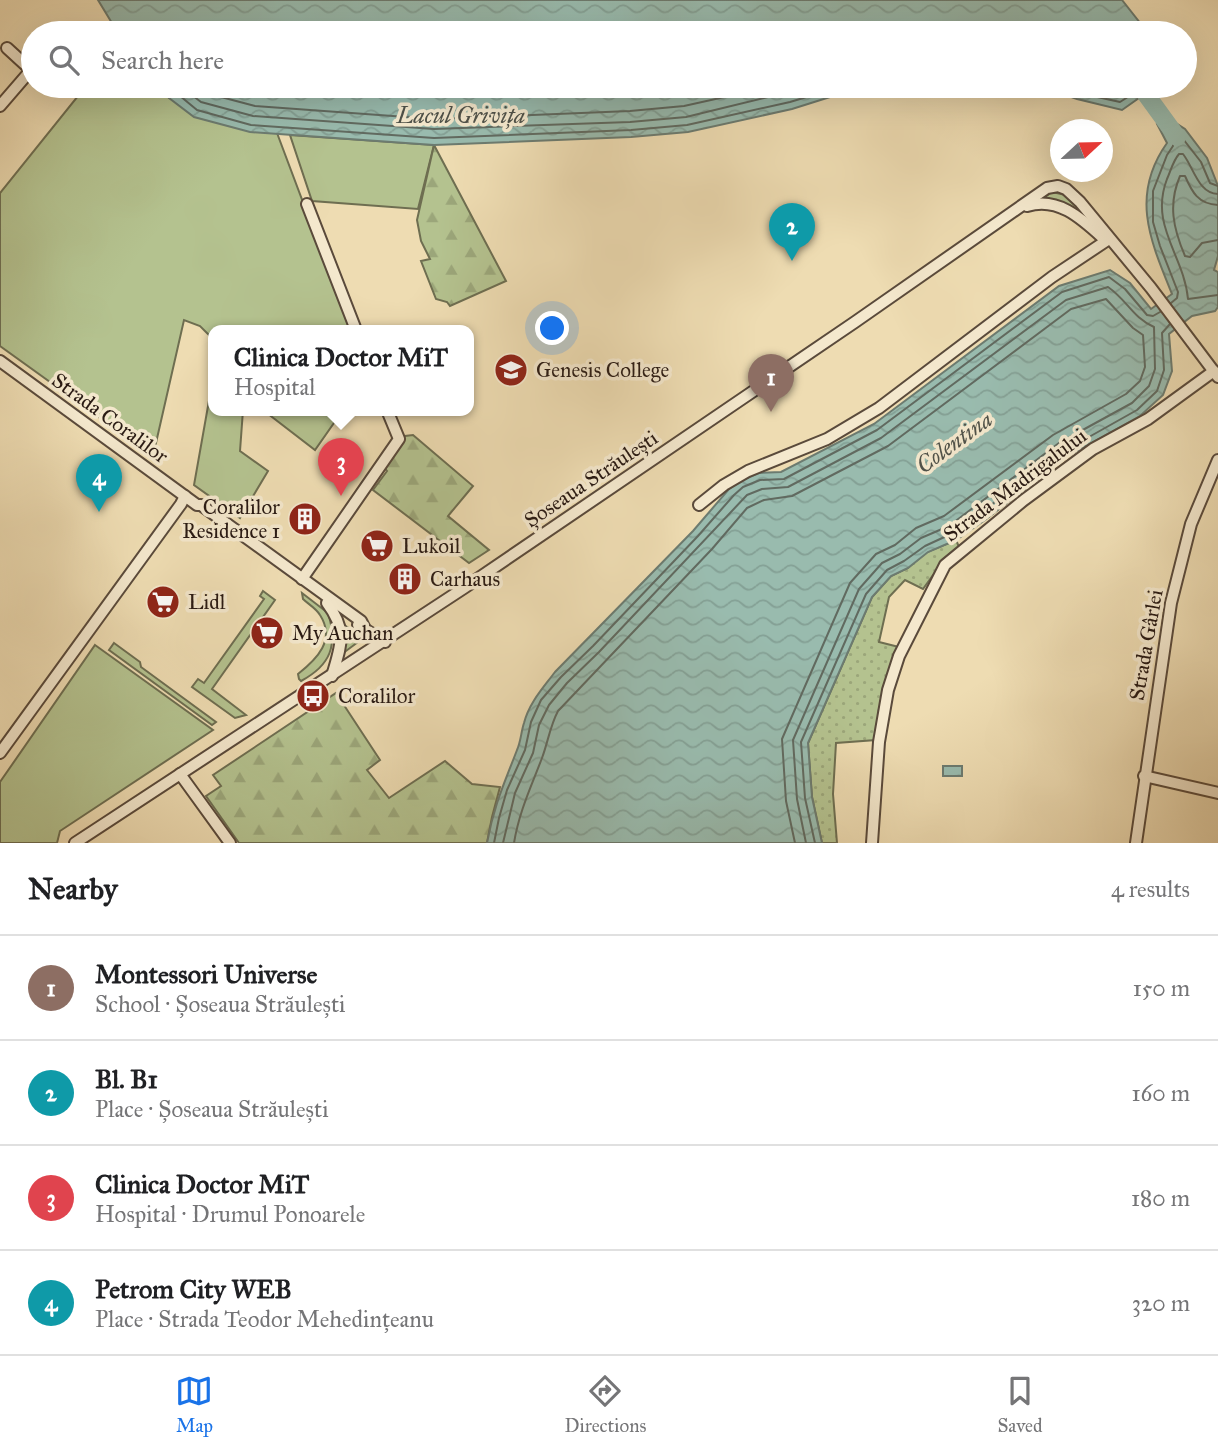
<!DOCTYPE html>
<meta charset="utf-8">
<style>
:root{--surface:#fff;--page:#f2f2f2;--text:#202124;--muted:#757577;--line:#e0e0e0;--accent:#1a73e8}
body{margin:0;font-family:"IM FELL Great Primer",serif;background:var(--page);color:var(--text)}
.compass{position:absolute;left:1050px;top:119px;width:63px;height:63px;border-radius:50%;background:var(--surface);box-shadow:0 7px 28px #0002;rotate:68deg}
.you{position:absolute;left:553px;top:329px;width:24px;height:24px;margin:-18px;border:5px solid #fff;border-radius:50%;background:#1a73e8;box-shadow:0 0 0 10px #1a73e833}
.badge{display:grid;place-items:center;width:46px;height:46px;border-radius:50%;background:var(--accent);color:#fff;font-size:23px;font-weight:700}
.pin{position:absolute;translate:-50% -58px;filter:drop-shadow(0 2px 4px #0008)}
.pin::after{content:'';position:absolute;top:37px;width:24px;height:21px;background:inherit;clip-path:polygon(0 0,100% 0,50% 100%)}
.popup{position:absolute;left:208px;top:325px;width:266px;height:91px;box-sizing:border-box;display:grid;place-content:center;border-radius:14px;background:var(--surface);filter:drop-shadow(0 2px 5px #0005);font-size:23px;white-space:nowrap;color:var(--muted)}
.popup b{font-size:26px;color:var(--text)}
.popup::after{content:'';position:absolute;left:50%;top:100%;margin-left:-14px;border:14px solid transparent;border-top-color:var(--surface)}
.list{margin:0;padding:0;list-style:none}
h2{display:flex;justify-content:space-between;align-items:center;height:91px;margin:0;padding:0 28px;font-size:30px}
h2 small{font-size:23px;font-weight:400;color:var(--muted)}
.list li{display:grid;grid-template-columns:46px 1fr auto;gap:21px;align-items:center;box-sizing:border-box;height:105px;padding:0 28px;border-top:2px solid var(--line)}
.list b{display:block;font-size:26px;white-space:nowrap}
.list p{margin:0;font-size:23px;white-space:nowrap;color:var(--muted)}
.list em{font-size:23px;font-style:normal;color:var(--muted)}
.icon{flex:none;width:38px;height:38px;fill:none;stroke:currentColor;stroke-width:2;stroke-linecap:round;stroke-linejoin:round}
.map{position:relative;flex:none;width:1218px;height:843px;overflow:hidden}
.search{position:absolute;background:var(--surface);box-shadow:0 7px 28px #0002;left:21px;right:21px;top:21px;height:77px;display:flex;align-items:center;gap:18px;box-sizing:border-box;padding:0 24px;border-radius:38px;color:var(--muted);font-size:26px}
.sheet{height:511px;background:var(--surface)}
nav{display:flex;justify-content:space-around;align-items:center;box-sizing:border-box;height:98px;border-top:2px solid var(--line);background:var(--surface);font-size:19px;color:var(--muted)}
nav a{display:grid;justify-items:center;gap:4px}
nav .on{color:var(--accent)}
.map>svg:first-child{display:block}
</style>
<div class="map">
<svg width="1218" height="843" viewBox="0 0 1218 843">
<defs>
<pattern id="forest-firs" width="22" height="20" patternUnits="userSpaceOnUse" patternTransform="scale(1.75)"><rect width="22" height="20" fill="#b4c28f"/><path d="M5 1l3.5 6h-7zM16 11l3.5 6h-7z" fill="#9ba67a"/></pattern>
<pattern id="park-dots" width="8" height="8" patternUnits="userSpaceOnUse" patternTransform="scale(1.75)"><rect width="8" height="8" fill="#b4c28f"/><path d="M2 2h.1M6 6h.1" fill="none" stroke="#9ba67a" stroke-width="1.8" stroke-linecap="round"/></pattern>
<pattern id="water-waves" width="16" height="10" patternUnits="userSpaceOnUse" patternTransform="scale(1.75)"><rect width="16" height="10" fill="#99bbae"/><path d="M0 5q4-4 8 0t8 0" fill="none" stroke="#84a095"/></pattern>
</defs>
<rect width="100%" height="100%" fill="#eedcb2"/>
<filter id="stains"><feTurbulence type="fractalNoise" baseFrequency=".00286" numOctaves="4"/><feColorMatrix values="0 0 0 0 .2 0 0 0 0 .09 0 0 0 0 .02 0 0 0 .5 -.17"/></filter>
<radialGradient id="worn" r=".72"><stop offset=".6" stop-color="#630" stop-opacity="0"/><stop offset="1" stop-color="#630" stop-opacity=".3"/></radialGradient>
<g fill="#b4c28f" stroke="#6e6e51" stroke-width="2">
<path d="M86 86H159L169 98 277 133 351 330H213V339L200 326 184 320 153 456 0 346V193Z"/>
<path d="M290 135 434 145 418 209 312 201Z"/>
<path d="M1052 192 1070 196 1081 208 1078 212 1042 199Z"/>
<path d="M213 378V410H243L240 451 268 471 240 518 194 485Z"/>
<path d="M263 410H343L315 450Z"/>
<path d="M263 591 275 600 212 689 246 715 235 718 192 687 198 679 204 683 264 599 260 596Z"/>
<path d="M302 593 328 613C338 645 331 665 301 681L299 679 298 674C317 659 336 640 320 615 316 608 308 604 303 599Z"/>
<path d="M344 625 359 634 362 639 342 654Z"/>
<path d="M114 643 140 662 141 667 216 722 212 725 109 650Z"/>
<path d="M95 645 213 730 60 831 57 843H0V782Z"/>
</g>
<g fill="url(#forest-firs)" stroke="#6e6e51" stroke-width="2">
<path d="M434 145 506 281 450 306 447 302 436 299 421 261 430 259 421 241 417 220Z"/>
<path d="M413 435 473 486 448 516 489 550 469 563 373 490 387 471 384 467 405 436Z"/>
<path d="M336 693 380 760 367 770 389 798 445 761 472 784 500 787 492 817 487 843H239L206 796 221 786 213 775Z"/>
</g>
<path fill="url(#park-dots)" stroke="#6e6e51" stroke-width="2" d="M956 540 959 547 946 557 923 589 905 580 889 597 879 642 899 647 876 740 836 743 833 794 837 843H822L812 797 808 743 872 597 891 576 908 568 927 552Z"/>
<g fill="url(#water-waves)" stroke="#6c7b70" stroke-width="2">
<path d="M98 0H1122L1148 33H118Z"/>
<path d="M159 86H865L792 109 688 132 631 137 434 145 250 132 194 117 169 98Z"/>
<path d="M1040 86H1156L1122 110 1077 99Z"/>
<path d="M1168 118 1185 129 1207 158 1218 186V256L1214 270 1218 272V307L1215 311 1192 316 1169 334 1172 371 1163 395 1140 416 1068 456 985 520 956 540 928 552 908 568 891 576 872 597 808 743 812 797 822 843H487C494 805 504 784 517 750 521 741 521 732 524 723 529 703 543 688 555 672L693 531 729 489 740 481 759 473 781 472 874 424 1059 286 1110 270 1130 283 1151 309 1172 294C1150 240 1130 195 1167 143L1157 124Z"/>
<rect x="943" y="766" width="19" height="10"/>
</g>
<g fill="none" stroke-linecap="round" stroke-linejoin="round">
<g stroke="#616a60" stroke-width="2">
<path d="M168 86 197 110 251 125 434 138 631 130 687 125 790 102 843 86"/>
<path d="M180 86 201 102 253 116 434 129 630 122 686 117 813 86"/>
<path d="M197 86 206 93 255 106 434 119 630 111 684 106 774 86"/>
<path d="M1060 86 1079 93 1120 102 1145 86"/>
<path d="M1218 194C1198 193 1194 168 1183 154H1179C1173 161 1171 170 1167 179 1149 226 1184 255 1188 299L1218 295"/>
<path d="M1218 205C1198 204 1192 192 1185 176H1180C1168 204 1173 228 1185 256L1190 257 1202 243 1218 240"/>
<path d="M1171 303 1177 298 1178 292 1160 246 1153 222V191L1167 155 1173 146 1174 133 1180 135 1201 162 1210 183 1218 186"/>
<path d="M494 843 499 818 507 790 525 750 531 722 541 700 561 677 593 646 698 536 734 495 743 487 760 480 784 479 877 430 1062 292 1109 277 1125 289 1147 315 1153 316 1160 312"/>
<path d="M503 843 515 793 533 753 539 725 549 705 567 683 599 652 747 495 762 489 788 487 881 438 1066 300 1108 287C1128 301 1132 317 1154 327L1155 369 1149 386 1132 403 1059 443 949 526 921 538 900 554 882 563 859 589 793 740 797 799 806 843"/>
<path d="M514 843C519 812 531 787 542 758 548 742 550 726 558 711L712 549 747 508 764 500 792 496 888 446 1071 309 1106 299 1133 328 1143 335 1145 367 1140 381 1126 394 1053 435 944 516 916 528 895 545 876 554 850 583 782 739 786 801 795 843"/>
<path d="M815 843 805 798 801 742 866 594 887 570 904 561 925 546 953 533 1064 451 1137 410 1157 391 1164 370 1162 333 1170 324"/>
</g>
<path stroke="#99bbae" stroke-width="18" d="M1140 86 1177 137"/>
<defs>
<g id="minor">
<path d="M7 48 31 70"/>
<path d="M49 86 51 88"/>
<path d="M0 106 31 70 33 72"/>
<path d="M307 204 356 330"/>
<path d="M1027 206C1058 196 1082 219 1104 239"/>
<path d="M0 361 197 505H201L361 621 364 627"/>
<path d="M699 505 724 485 748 471 827 439 879 408 1052 277 1106 241"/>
<path d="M302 579 399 439 387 410"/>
<path d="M327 603C348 631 341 645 332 676"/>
<path d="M358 625 385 642"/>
<path d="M0 753 181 504 185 496"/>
<path d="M180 774 230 843"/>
<path d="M1144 776 1218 793"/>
<path d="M75 843 464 588 855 322 1047 188 1058 186 1066 189 1080 202 1151 288 1218 377"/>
<path d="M872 843 879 742 888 690 899 656 945 565 1024 500 1093 449 1148 419 1214 371"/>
<path d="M1136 843 1171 603 1191 524 1218 460"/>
</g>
</defs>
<use href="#minor" stroke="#5a4a3b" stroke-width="14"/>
<use href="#minor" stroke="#f4e8cd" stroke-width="10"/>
</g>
<defs>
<symbol id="school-disc" viewBox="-11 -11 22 22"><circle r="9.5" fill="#8f2418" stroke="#f4e8cd"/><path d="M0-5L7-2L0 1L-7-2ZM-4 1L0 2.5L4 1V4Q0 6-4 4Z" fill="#fff"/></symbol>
<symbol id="building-disc" viewBox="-11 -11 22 22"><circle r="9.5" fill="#8f2418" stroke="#f4e8cd"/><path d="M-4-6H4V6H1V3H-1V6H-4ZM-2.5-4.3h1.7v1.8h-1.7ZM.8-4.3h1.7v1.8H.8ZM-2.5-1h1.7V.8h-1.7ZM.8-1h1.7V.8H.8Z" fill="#fff"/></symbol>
<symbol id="supermarket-disc" viewBox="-11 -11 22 22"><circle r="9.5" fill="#8f2418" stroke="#f4e8cd"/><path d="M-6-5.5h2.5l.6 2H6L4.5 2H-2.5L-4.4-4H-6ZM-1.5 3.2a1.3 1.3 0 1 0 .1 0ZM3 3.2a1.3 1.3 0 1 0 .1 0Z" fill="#fff"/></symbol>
<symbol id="bus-disc" viewBox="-11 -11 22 22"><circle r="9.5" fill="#8f2418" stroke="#f4e8cd"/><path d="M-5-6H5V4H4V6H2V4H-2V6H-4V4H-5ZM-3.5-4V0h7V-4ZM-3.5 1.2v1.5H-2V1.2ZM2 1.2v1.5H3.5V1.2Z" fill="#fff"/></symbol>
</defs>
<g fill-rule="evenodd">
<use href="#school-disc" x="492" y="351" width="38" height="38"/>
<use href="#building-disc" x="286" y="500" width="38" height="38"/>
<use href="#supermarket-disc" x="358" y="527" width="38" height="38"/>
<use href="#building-disc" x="386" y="560" width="38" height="38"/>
<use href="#supermarket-disc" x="144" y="583" width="38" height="38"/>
<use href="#supermarket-disc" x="248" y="614" width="38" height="38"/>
<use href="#bus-disc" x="294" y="677" width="38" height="38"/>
</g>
<g text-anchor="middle" stroke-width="7" stroke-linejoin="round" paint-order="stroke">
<g font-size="21" fill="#291a13" stroke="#f4e8cd" text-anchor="start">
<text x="536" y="377">Genesis College</text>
<text x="280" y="514" text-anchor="end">Coralilor<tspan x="280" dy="24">Residence 1</tspan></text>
<text x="402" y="553">Lukoil</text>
<text x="430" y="586">Carhaus</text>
<text x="188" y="609">Lidl</text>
<text x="292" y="640">My Auchan</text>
<text x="338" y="703">Coralilor</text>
</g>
<g font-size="21" fill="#291a13" stroke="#f4e8cd">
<text transform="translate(110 418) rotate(36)" y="7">Strada Coralilor</text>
<text transform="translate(591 479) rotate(-34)" y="7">Șoseaua Străulești</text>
<text transform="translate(1015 485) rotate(-37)" y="7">Strada Madrigalului</text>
<text transform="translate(1146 645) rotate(-80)" y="7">Strada Gârlei</text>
</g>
<g font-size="23" font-style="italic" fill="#505249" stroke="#f4e8cd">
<text x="461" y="123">Lacul Grivița</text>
<text transform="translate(954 442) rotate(-36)" y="8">Colentina</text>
</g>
</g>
<rect width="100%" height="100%" filter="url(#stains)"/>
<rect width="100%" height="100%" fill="url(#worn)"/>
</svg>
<svg class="compass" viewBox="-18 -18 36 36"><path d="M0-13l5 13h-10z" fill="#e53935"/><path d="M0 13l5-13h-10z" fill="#757577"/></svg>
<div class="you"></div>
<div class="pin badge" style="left:771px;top:412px;background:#8d6e63">1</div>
<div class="pin badge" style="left:792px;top:261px;background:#0f9aa8">2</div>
<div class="pin badge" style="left:341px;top:496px;background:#e0444e">3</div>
<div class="popup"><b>Clinica Doctor MiT</b>Hospital</div>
<div class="pin badge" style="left:99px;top:512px;background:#0f9aa8">4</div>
<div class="search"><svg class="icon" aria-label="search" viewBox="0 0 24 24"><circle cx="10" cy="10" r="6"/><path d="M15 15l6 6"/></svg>Search here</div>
</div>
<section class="sheet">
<h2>Nearby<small>4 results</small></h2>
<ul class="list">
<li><span class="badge" style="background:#8d6e63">1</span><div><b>Montessori Universe</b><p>School · Șoseaua Străulești</p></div><em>150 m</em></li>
<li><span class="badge" style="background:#0f9aa8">2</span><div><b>Bl. B1</b><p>Place · Șoseaua Străulești</p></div><em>160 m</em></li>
<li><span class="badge" style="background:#e0444e">3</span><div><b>Clinica Doctor MiT</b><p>Hospital · Drumul Ponoarele</p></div><em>180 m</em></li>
<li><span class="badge" style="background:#0f9aa8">4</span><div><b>Petrom City WEB</b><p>Place · Strada Teodor Mehedințeanu</p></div><em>320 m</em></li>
</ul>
</section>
<nav>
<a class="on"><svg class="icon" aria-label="map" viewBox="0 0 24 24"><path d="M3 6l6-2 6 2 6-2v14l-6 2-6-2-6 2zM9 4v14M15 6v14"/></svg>Map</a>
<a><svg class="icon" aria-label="directions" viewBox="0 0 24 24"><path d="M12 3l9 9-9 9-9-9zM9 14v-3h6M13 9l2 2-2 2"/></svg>Directions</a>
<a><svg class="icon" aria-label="saved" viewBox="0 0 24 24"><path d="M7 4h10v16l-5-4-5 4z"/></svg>Saved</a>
</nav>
